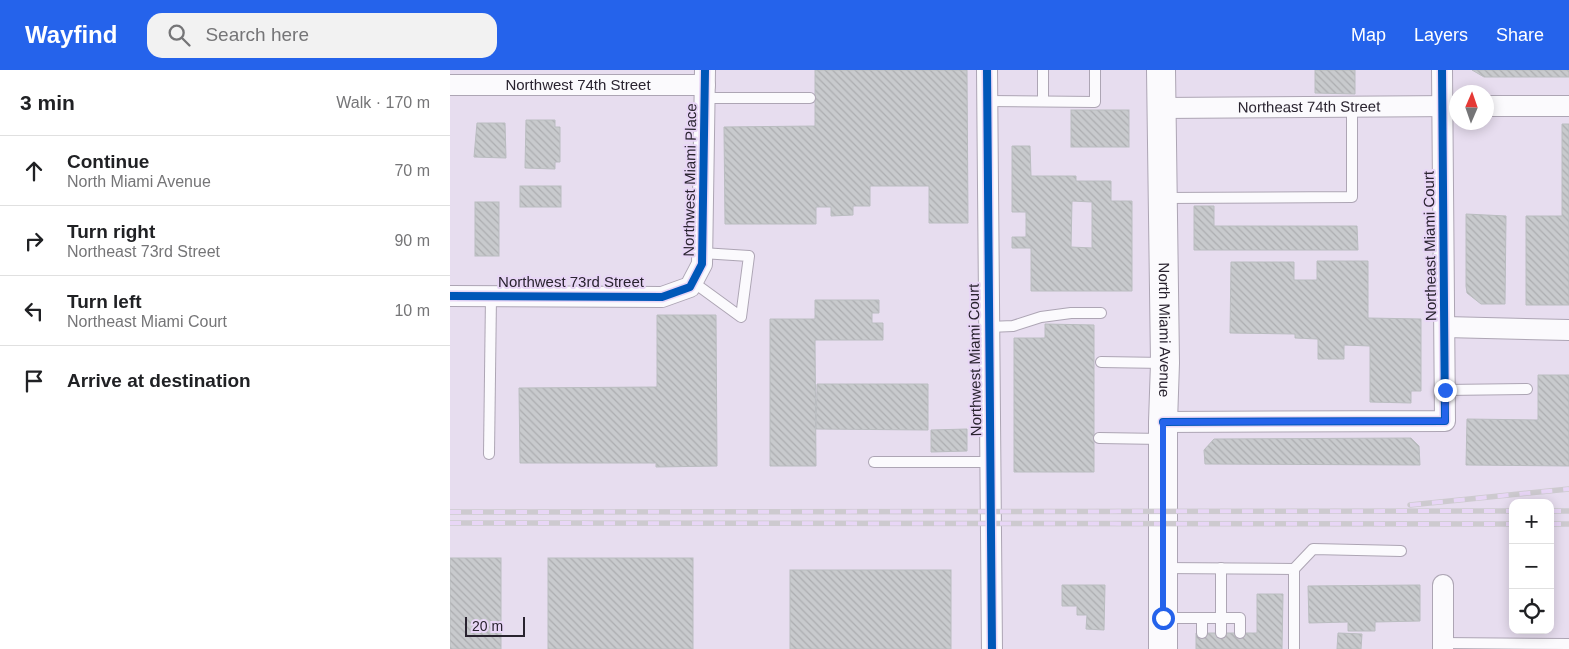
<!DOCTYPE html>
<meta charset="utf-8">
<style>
:root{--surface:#fff;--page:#f2f2f2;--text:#202124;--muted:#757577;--line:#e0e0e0;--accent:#2563eb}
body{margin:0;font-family:Helvetica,sans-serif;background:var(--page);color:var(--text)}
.controls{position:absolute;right:15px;bottom:15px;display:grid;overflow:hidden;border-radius:10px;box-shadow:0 2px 12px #0003}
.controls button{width:45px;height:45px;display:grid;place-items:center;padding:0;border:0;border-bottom:1px solid var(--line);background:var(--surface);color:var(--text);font:25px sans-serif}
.compass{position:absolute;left:999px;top:15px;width:45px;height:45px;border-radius:50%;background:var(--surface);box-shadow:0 2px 12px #0003;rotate:2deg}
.scale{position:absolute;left:15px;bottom:12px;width:60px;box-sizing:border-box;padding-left:5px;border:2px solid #29232f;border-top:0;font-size:14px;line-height:18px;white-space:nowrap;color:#29232f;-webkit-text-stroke:4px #e8d6f6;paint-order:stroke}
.stop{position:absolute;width:15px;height:15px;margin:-11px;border:4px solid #2563eb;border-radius:50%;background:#fff}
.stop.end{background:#2563eb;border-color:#fff;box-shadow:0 1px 5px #0008}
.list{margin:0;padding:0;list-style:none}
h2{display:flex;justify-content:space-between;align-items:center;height:65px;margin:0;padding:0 20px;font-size:21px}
h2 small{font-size:16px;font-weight:400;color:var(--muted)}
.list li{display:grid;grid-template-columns:32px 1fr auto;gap:15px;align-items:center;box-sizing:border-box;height:70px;padding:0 20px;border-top:1px solid var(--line)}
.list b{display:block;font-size:19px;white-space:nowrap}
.list p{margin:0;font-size:16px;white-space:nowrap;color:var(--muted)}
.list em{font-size:16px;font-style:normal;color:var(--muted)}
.icon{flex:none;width:28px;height:28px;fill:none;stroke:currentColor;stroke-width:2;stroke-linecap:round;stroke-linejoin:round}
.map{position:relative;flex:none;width:1119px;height:579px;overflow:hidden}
header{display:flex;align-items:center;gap:30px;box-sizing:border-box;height:70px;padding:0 25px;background:var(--accent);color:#fff}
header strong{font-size:24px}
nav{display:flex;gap:28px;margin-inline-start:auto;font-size:18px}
.search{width:350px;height:45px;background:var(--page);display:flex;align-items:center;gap:12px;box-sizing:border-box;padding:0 18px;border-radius:15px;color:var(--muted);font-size:19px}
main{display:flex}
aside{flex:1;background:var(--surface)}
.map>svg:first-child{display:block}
</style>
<header>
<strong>Wayfind</strong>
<div class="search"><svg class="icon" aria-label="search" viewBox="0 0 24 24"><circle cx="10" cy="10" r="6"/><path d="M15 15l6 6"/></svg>Search here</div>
<nav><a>Map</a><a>Layers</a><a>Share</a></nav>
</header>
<main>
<aside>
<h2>3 min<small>Walk · 170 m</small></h2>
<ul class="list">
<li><svg class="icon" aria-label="ahead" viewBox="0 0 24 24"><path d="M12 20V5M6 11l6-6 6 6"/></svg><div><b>Continue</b><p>North Miami Avenue</p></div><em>70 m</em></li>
<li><svg class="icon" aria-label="right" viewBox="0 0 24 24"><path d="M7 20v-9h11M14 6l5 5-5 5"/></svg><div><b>Turn right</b><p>Northeast 73rd Street</p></div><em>90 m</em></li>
<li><svg class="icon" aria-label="left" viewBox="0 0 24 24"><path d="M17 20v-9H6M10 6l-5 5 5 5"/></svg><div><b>Turn left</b><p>Northeast Miami Court</p></div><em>10 m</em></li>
<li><svg class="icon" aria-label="arrive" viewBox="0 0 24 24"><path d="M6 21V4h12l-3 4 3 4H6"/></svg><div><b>Arrive at destination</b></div></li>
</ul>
</aside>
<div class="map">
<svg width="1119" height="579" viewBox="0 0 1119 579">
<defs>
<pattern id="building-back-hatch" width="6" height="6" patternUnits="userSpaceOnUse" patternTransform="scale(1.25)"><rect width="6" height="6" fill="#c8cacd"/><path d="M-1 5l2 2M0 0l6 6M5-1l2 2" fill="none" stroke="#acadb0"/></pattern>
</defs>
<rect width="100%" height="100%" fill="#e7ddef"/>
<g fill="url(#building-back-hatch)" stroke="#babdc0" fill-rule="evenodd">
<path d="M365 0H517L518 153H479V116H420V136H403V145L381 146V137H366V154H275L274 57 365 56Z"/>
<path d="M865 0H905V24L865 23Z"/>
<path d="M1022 0H1119V7H1034Z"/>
<rect x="621" y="40" width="58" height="37"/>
<path d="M76 50H105V57H110V92H105V99L75 98Z"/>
<path d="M27 53H55L56 88 24 87Z"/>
<path d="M1112 54H1119V235H1076V146H1112Z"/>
<path d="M562 76H580L581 106H626V111H661V131H682V221H581V178H562V167H576V142H562ZM622 131 642 132V178L621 177Z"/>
<rect x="70" y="116" width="41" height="21"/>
<rect x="25" y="132" width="24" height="54"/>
<path d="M744 136H764V156H907L908 180H744Z"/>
<path d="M1016 144 1056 146 1055 234H1031L1017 223 1016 216Z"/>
<path d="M867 191H918V248L971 249V321H961V333L920 332V276L894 275V289H868V269L845 268V264L780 263 781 192H844V210H867Z"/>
<path d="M365 230H429V243H422V253H433V270H365L366 396H320V249H365Z"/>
<path d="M207 245H266L267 396 206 397V393H70L69 318 207 317Z"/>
<path d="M595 254 644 255V402H564V268H595Z"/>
<path d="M1088 305H1119V396L1016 395 1017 349 1088 350Z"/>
<path d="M367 314H478V360L366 359Z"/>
<path d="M517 359V381L481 382V360Z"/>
<path d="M961 368 969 376 970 395 755 394 754 380 764 369Z"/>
<rect x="0" y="488" width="51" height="91"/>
<rect x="98" y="488" width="145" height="91"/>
<rect x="340" y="500" width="161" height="79"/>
<path d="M612 515H655L654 560 636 559 637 545H627V536H612Z"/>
<path d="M970 515V551L925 552V561H898V552L859 553 858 516Z"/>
<path d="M807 524H833L832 579H746V563H807Z"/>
<path d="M888 563 912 564 911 579H887Z"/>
</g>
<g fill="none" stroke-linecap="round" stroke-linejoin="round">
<defs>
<g id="service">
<path d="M255 28H360"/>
<path d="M537 31 645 32V0"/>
<path d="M593 31V0"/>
<path d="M714 128 902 127V37"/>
<path d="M243 212 291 247 299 186 252 183"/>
<path d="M539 257 563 256 591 247 621 243H651"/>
<path d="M651 292 714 293"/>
<path d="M995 320 1077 319"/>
<path d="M649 368 712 369"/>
<path d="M39 384 41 226"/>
<path d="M424 392H540"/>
<path d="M713 498 844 499V579"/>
<path d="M844 499 863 479 951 481"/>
<path d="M714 548H790V563"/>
<path d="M752 548V563"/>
<path d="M771 563V498"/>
<path d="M993 573 1119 574"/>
</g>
<g id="minor">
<path d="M537 0 542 579"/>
<path id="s1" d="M0 15H255"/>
<path d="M1036 36H1119"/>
<path id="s2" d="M711 38 1006 36"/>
<path d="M0 226 212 227 240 217 252 194 255 0"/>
<path d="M995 257 1119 260"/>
<path d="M713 352 995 351 992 0"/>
<path d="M993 515V579"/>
</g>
<g id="secondary">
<path id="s3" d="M711 0 715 293 713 352V579"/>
</g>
</defs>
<use href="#service" stroke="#ada5b4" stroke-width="12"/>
<use href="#minor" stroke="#ada5b4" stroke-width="22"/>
<use href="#secondary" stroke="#ada5b4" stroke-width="30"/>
<use href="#service" stroke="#fbfafd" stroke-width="10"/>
<use href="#minor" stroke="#fbfafd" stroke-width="20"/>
<use href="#secondary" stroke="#fbfafd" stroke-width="28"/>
<defs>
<g id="rail">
<path d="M960 435 1119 419"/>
<path d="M1100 441H1119"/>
<path d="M0 442 1063 441"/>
<path d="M0 453 1063 454"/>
<path d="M1100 454H1119"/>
</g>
</defs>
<use href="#rail" stroke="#cdcacf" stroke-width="5.5"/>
<use href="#rail" stroke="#e8d6f6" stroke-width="4" stroke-dasharray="11" stroke-linecap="butt"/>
<defs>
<g id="cycleway">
<path d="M537 0 542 579"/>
<path d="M0 226 212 227 240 217 252 194 255 0"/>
<path d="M713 352 995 351 992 0"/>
</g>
</defs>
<use href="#cycleway" stroke="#e8d6f6" stroke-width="11"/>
<use href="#cycleway" stroke="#0057b8" stroke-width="8"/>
</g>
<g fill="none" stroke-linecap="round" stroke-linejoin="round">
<path stroke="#2563eb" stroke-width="6" d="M713 548V352L995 351V320"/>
</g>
<g text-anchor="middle" stroke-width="4" stroke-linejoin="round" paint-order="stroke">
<g font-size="15" fill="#29232f" stroke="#e8d6f6">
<text dy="5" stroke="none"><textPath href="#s1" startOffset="128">Northwest 74th Street</textPath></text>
<text dy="5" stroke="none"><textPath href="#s2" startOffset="148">Northeast 74th Street</textPath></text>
<text transform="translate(240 110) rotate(-89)" y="5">Northwest Miami Place</text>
<text transform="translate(980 176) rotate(-91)" y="5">Northeast Miami Court</text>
<text x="121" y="217">Northwest 73rd Street</text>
<text dy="5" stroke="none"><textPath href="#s3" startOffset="260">North Miami Avenue</textPath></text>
<text transform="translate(525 290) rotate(-91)" y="5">Northwest Miami Court</text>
</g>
</g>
</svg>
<div class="controls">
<button>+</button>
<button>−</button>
<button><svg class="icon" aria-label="locate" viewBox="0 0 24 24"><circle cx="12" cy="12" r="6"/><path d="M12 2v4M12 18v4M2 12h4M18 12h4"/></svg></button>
</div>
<svg class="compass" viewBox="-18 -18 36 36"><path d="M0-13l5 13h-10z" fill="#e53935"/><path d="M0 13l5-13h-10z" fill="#757577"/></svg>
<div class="scale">20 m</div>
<div class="stop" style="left:713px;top:548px"></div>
<div class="stop end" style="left:995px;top:320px"></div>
</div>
</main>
